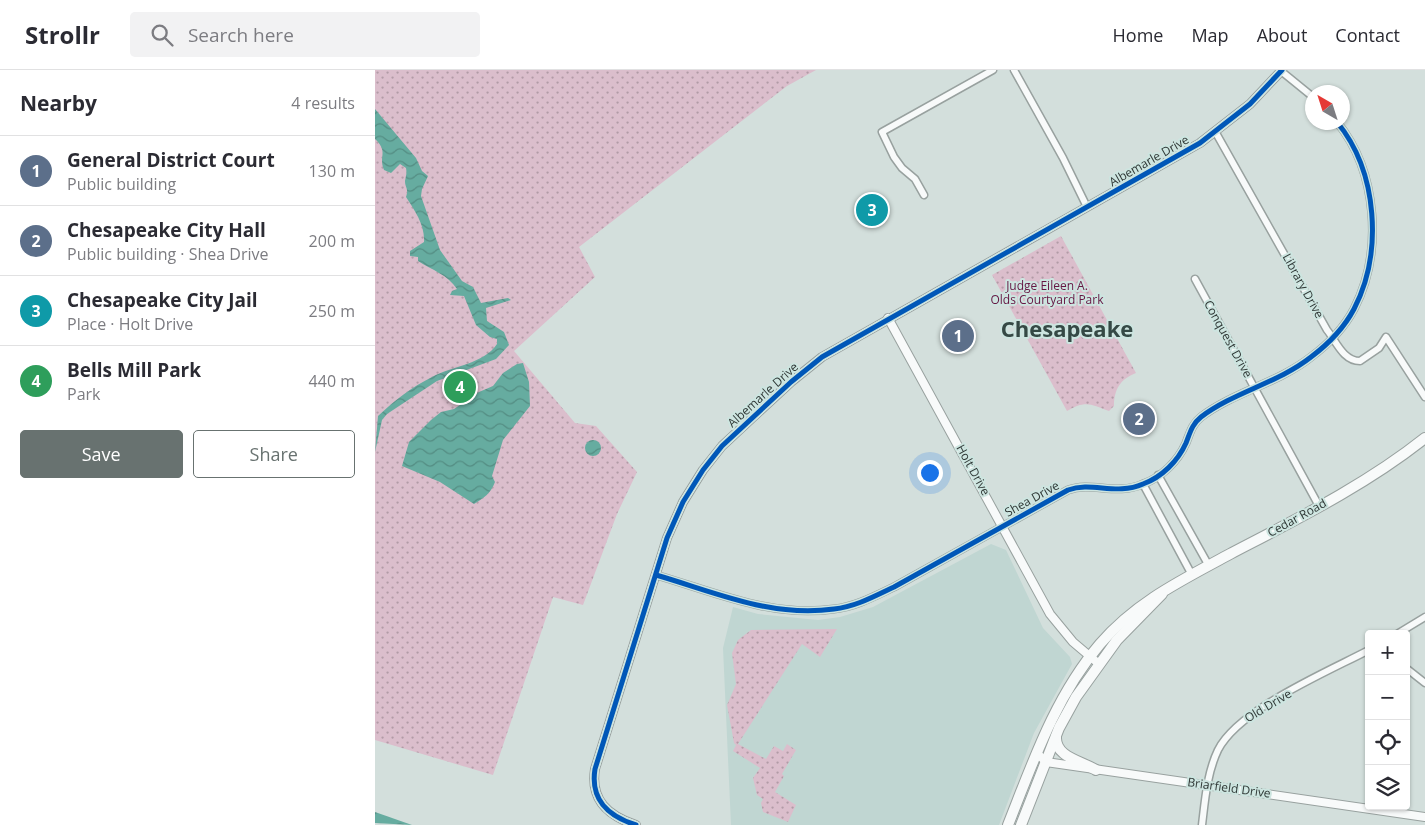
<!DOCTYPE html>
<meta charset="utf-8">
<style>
:root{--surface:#fff;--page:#f2f2f3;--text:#2b2b33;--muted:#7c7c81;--line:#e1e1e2;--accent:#687270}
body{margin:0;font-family:"Open Sans",sans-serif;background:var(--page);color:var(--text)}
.controls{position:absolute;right:15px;bottom:15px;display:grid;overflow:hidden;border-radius:5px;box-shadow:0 1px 4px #0004}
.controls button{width:45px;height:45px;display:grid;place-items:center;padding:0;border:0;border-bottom:1px solid var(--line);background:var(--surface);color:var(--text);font:25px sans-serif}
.compass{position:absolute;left:930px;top:15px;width:45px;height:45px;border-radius:50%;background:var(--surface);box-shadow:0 1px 4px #0004;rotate:321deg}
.you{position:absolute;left:554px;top:402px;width:18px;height:18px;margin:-12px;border:4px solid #fff;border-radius:50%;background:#1a73e8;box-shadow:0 0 0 8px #1a73e833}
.badge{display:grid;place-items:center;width:32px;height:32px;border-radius:50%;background:var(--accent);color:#fff;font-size:16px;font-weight:700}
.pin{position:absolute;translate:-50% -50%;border:2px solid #fff;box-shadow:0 1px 5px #0006}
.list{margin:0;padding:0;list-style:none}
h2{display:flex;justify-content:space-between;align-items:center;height:65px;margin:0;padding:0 20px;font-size:21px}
h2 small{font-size:16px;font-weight:400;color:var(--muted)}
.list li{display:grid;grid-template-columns:32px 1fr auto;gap:15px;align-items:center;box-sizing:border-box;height:70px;padding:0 20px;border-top:1px solid var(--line)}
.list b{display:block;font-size:19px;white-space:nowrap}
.list p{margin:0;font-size:16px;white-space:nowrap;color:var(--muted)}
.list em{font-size:16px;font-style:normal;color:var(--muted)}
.actions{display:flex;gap:10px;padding:15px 20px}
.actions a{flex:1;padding:11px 0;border:1px solid var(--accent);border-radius:5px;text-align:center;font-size:18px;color:var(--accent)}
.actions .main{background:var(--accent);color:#fff}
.icon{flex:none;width:28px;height:28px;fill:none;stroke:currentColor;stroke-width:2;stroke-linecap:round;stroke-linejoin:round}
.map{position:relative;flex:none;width:1050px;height:755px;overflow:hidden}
header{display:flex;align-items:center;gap:30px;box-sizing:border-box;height:70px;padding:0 25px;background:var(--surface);border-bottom:1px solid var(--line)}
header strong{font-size:24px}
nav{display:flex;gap:28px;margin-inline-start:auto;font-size:18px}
.search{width:350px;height:45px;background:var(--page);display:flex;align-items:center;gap:12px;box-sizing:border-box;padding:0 18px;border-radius:5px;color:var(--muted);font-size:19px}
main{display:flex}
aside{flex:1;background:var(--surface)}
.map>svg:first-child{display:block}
</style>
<header>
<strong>Strollr</strong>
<div class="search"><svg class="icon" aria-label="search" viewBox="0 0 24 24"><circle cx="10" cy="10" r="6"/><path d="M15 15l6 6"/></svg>Search here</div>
<nav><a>Home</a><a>Map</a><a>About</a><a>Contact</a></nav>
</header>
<main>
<aside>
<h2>Nearby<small>4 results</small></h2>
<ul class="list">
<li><span class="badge" style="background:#5c6f8a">1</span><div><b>General District Court</b><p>Public building</p></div><em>130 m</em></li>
<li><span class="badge" style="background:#5c6f8a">2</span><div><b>Chesapeake City Hall</b><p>Public building · Shea Drive</p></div><em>200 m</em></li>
<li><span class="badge" style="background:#0f9aa8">3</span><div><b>Chesapeake City Jail</b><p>Place · Holt Drive</p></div><em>250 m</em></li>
<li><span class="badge" style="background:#2e9e5b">4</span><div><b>Bells Mill Park</b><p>Park</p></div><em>440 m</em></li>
</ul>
<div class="actions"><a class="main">Save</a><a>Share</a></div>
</aside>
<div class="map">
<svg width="1050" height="755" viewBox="0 0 1050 755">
<defs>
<pattern id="park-dots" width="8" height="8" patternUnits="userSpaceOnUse" patternTransform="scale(1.25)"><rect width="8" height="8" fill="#dbbecc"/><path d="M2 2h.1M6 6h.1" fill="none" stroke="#b29ba6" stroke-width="1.8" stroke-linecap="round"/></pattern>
<pattern id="water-waves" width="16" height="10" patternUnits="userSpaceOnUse" patternTransform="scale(1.25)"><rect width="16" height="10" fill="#66aca0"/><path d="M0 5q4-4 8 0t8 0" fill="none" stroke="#548d83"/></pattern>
</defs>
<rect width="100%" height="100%" fill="#d3dfdc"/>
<path fill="#c0d6d2" d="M616 474 631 480 668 558 695 587 697 594 659 663 624 755H356L348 578 358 537 383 544 443 550 465 547 498 537Z"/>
<g fill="url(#park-dots)">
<path d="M0 0H441L412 16 204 177 220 207 139 281 200 353 221 356 262 402 242 444 208 535 178 527 118 705 0 670Z"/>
<path d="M686 166 761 303C745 309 739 320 739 336L734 341C716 334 710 330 692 341L617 205Z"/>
<path d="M462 559 445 587 427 574 363 674 391 689 399 676 408 681 412 674 421 680 407 704 409 706 400 722 421 735 413 752 388 742 386 733 388 729 382 725 378 708 385 698 358 681 361 675 359 673 352 635 361 614 357 583 363 570 376 560Z"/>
</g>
<g fill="url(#water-waves)">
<path d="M0 39 41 88 47 101 53 106 47 119 46 126 65 180 87 211 98 217 106 233 133 228 136 230 111 238 112 251 129 262 134 275 121 289 62 311 12 344 7 350 0 382 3 346C20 330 37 317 57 307 77 296 109 294 122 274V269L115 267 101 255 89 226 75 225 77 221 82 219C73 205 57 200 43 191V187L35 186V181L49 172C50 155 40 141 31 127 34 118 30 118 30 111 31 105 32 104 31 98L25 94 16 103 9 100C3 86 14 82 0 69Z"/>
<path d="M148 293 154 312 155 336 128 370 117 406 120 412C116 423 109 428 99 434L65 412 27 396 34 372 56 350 66 342 79 339 104 322 118 316 128 303 142 294Z"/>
<circle cx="218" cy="378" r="8"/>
<path d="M0 742 37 755 0 753Z"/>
</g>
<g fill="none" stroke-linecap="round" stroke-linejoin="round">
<defs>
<g id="minor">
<path d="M639 0 688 88 712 137"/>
<path d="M906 1 938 27"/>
<path d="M841 63 952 260C961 271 968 291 985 291L1004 278 1011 267 1050 327"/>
<path d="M549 125 540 109 527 98 519 87 507 62 618 0"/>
<path d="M820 209 944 436"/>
<path d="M783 405 834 496"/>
<path d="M768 414 817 505"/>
<path d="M281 505C340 522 396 548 459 539 480 537 500 526 519 517L693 420C717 411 741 426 768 414 787 407 803 391 811 373 815 363 817 354 826 347 859 322 903 313 936 287 952 275 969 258 979 239 1008 183 1003 102 962 52"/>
<path d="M1022 564 1050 547"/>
<path d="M1031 598 1050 613"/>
<path d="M827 755C830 730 832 703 843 680 864 639 952 602 994 580"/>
</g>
<g id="tertiary">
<path d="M513 248 675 544 698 572 724 594"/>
<path d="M662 683 671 692 1050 747"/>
<path d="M261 755C233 746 215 730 220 699L292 468 308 432 328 400 347 376 416 312 447 287 825 73 875 34 907 0"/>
</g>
<g id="primary">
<path d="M681 667C680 687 706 691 721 700"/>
<path d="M633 755C658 692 680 627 725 574 761 532 807 510 855 484 922 449 991 415 1050 368"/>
<path d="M646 755 684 658 701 627 742 570 787 524"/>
</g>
</defs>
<use href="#minor" stroke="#98a19f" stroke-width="9"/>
<use href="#tertiary" stroke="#98a19f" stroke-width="10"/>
<use href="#primary" stroke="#98a19f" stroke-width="12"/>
<use href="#minor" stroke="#f8fafa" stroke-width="6"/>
<use href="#tertiary" stroke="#f8fafa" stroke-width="8"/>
<use href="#primary" stroke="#f8fafa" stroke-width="10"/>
<defs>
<g id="cycleway">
<path d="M281 505C340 522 396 548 459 539 480 537 500 526 519 517L693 420C717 411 741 426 768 414 787 407 803 391 811 373 815 363 817 354 826 347 859 322 903 313 936 287 952 275 969 258 979 239 1008 183 1003 102 962 52"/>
<path d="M261 755C233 746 215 730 220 699L292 468 308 432 328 400 347 376 416 312 447 287 825 73 875 34 907 0"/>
</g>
</defs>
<use href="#cycleway" stroke="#cde5e0" stroke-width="8"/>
<use href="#cycleway" stroke="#0057b8" stroke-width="5"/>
</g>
<g text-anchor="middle" stroke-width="4" stroke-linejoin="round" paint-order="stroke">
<g font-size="12" fill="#2f3836" stroke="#cde5e0">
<text transform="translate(774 91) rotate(-30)" y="4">Albemarle Drive</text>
<text transform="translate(928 216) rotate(61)" y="4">Library Drive</text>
<text transform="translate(853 269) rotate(61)" y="4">Conquest Drive</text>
<text transform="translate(388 325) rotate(-42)" y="4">Albemarle Drive</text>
<text transform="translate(598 400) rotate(61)" y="4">Holt Drive</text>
<text transform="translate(657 429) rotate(-29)" y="4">Shea Drive</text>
<text transform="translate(922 448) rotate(-29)" y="4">Cedar Road</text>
<text transform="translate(893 636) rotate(-31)" y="4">Old Drive</text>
<text transform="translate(854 718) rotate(8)" y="4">Briarfield Drive</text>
</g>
<g font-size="12" fill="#661743" stroke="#cde5e0">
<text x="672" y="220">Judge Eileen A.<tspan x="672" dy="14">Olds Courtyard Park</tspan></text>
</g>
<g font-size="22" font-weight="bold" fill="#354945" stroke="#cde5e0">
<text x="692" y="267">Chesapeake</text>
</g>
</g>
</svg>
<div class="controls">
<button>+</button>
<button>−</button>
<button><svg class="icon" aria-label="locate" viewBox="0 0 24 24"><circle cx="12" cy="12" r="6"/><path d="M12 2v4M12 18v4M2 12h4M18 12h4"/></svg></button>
<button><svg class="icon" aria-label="layers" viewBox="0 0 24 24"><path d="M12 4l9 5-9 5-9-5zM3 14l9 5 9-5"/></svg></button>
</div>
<svg class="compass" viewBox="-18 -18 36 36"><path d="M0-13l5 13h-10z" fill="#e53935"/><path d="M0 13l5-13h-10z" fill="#7c7c81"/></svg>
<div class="you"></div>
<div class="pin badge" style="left:583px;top:266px;background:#5c6f8a">1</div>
<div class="pin badge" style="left:764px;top:349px;background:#5c6f8a">2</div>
<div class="pin badge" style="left:497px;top:140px;background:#0f9aa8">3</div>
<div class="pin badge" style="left:85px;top:317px;background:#2e9e5b">4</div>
</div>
</main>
